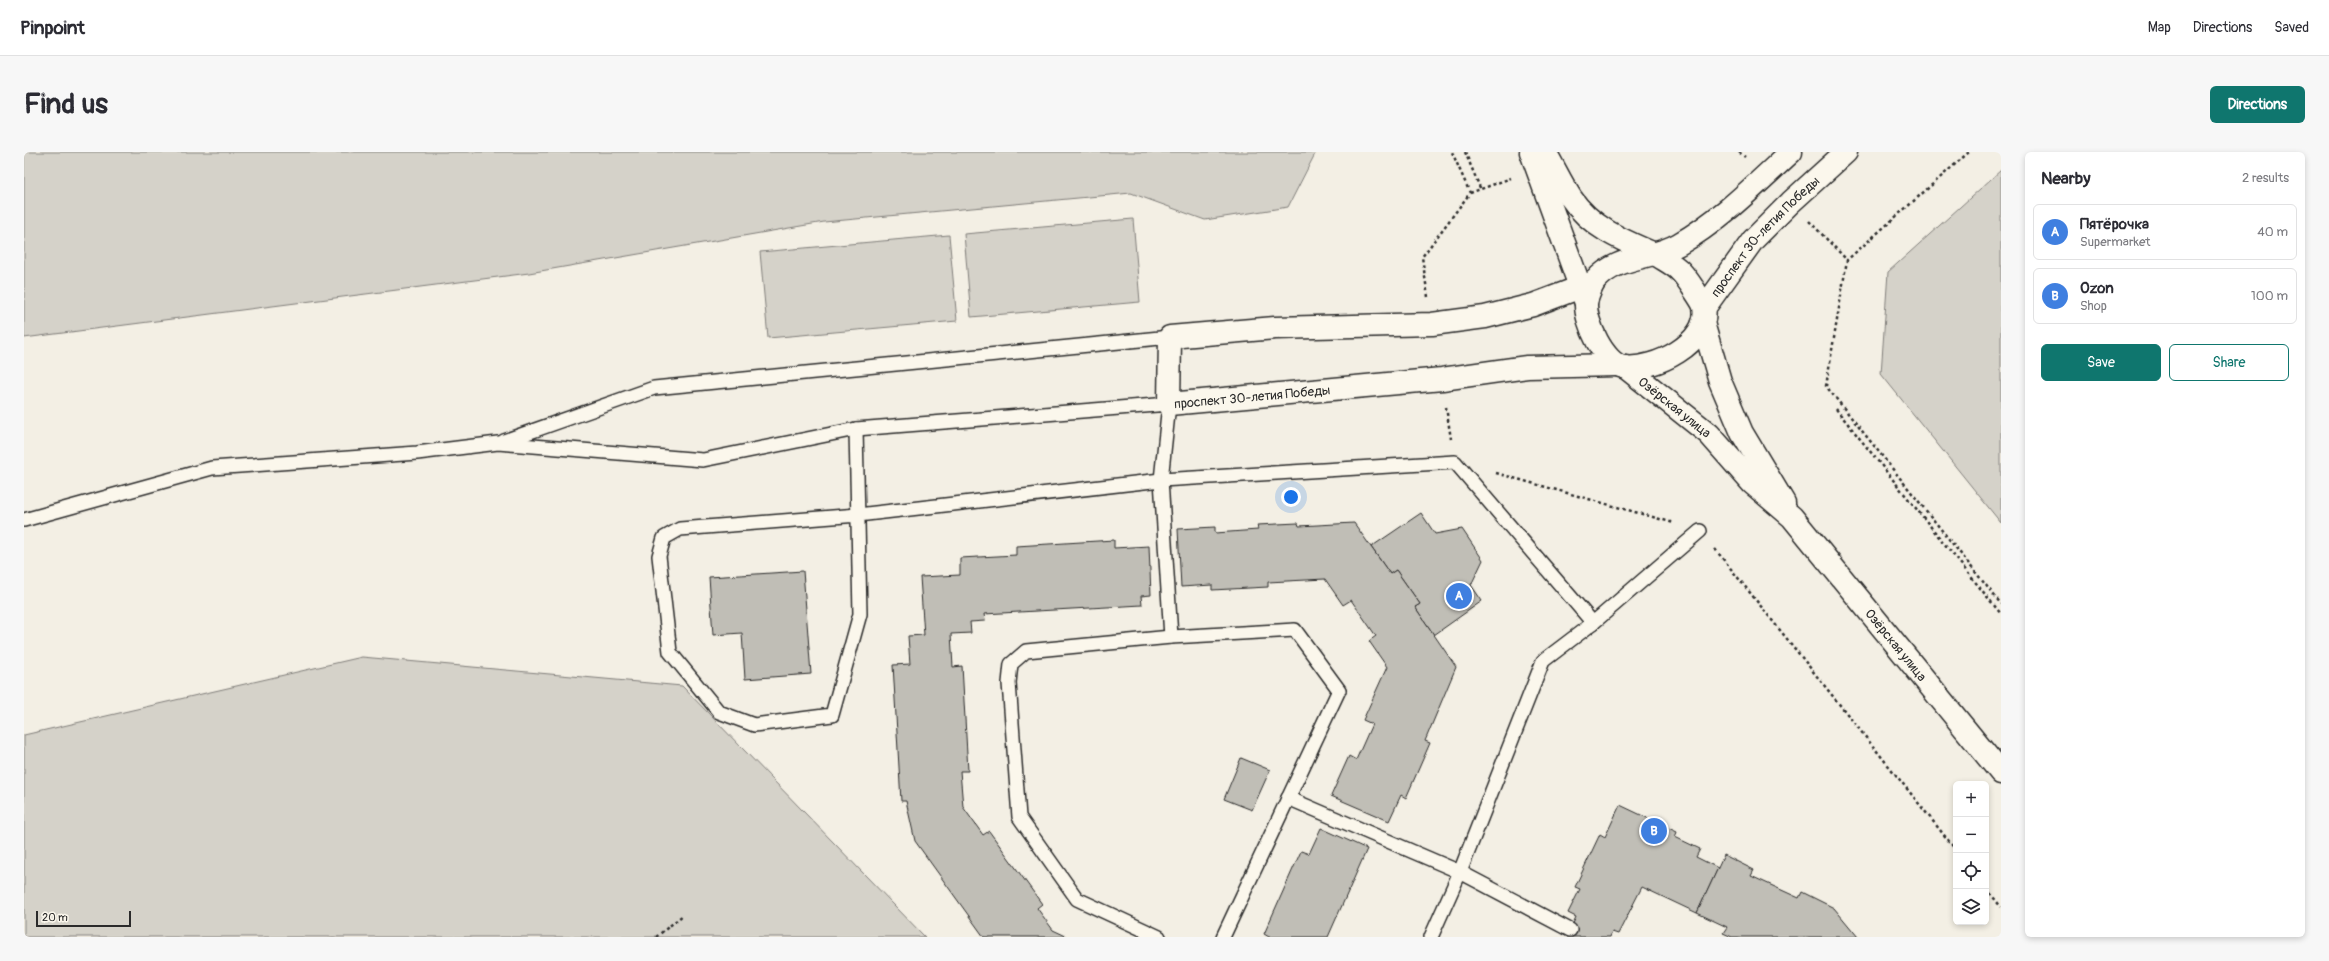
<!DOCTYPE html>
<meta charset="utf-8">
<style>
:root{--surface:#fff;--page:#f7f7f7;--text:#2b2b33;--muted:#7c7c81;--line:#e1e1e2;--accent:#0f766e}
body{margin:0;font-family:Pangolin,sans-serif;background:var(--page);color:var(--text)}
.controls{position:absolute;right:12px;bottom:12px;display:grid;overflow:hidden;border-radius:6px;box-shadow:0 2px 6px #0003}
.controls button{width:36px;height:36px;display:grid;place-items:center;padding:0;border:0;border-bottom:1px solid var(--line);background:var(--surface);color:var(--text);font:20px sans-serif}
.scale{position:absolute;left:12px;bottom:10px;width:95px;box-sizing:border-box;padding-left:4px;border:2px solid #2b2b2b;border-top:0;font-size:11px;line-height:14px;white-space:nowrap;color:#2b2b2b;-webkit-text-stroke:3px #fbf7ec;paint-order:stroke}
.you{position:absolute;left:1267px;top:345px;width:14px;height:14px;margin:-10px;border:3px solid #fff;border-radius:50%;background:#1a73e8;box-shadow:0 0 0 6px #1a73e833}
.badge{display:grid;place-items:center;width:26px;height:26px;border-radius:50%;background:var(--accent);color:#fff;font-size:13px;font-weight:700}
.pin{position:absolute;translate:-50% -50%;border:2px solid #fff;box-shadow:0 1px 4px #0006}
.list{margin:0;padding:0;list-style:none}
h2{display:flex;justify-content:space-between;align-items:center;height:52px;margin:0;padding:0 16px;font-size:17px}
h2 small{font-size:13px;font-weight:400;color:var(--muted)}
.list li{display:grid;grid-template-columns:26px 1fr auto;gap:12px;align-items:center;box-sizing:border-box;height:56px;margin:0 8px 8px;padding:0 8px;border:1px solid var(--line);border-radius:6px}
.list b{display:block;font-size:15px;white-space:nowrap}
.list p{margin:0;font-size:13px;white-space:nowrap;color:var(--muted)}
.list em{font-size:13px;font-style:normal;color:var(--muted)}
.actions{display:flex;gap:8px;padding:12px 16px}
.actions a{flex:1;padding:9px 0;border:1px solid var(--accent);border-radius:6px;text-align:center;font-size:14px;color:var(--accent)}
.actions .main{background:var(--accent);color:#fff}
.icon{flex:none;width:22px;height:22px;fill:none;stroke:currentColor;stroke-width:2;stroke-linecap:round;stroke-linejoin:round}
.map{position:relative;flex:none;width:1977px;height:785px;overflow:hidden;border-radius:6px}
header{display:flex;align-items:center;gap:24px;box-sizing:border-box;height:56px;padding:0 20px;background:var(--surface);border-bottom:1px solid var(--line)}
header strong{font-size:19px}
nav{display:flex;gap:22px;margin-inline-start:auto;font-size:14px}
.intro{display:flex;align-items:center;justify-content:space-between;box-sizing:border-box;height:96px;padding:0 24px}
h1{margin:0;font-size:28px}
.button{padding:10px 18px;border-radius:6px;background:var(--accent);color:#fff;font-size:14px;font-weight:700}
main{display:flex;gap:24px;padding:0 24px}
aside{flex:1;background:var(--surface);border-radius:6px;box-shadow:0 2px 6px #0003}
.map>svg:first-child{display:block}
</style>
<header>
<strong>Pinpoint</strong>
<nav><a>Map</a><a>Directions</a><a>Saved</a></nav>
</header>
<div class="intro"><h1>Find us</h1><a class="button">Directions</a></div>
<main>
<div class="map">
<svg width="1977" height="785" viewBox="0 0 1977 785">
<rect width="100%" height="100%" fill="#f3efe4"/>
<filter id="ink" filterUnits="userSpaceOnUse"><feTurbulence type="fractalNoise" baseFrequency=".025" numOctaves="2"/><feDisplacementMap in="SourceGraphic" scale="8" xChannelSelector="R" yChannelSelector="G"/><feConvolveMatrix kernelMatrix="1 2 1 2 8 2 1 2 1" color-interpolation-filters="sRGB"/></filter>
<g filter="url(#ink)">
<g fill="#d5d2c9" stroke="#807e7a">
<path d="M0 0H1292L1264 55 1181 68 1107 41 800 70 505 121 0 186Z"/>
<path d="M1977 18V371L1857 222 1864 120Z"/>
<path d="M1109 67 1116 150 947 165 940 82Z"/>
<path d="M925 83 933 169 744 186 736 100Z"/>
<path d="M338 505 658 534 901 785H0V583Z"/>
</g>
<g fill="#c0beb6" stroke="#2b2b2b">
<path d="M1397 361 1411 382 1438 377 1459 408 1447 433 1458 449 1410 483 1391 455 1396 452 1372 418 1366 422 1347 395Z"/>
<path d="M1274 371 1275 374 1330 371 1366 422 1372 418 1396 452 1391 455 1432 515 1401 589 1406 591 1382 646 1377 643 1365 669 1307 644 1325 604 1332 608 1348 572 1339 568 1363 515 1345 489 1352 484 1327 448 1319 453 1301 427 1244 430V435L1188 438V433L1157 435 1154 377 1191 375V381L1234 378 1233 373Z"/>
<path d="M1090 388V396L1125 394 1127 443 1117 444 1118 453 960 462 961 469 946 470 947 481 927 482 929 515 938 514 944 619H936L939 655 959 683 965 679 1018 752 1013 756 1029 778 1044 785H960L891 689 882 649H877L869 513 886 512 884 484 900 483 896 425 936 423V406L992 403V394Z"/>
<path d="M779 419 787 522 721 527 718 481 689 483 685 425Z"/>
<path d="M1217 606 1246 618 1228 658 1200 647Z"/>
<path d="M1596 653 1653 680 1651 685 1676 697 1672 705 1694 716 1673 761 1618 735 1594 782 1588 780 1586 785H1543L1552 765 1544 761 1556 737 1551 735 1576 682 1581 685Z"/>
<path d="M1297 676 1343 697 1304 785H1245L1240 782 1277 699 1285 702Z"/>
<path d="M1700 703 1730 718 1727 724 1775 746 1778 740 1810 756 1834 785H1708L1699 781 1703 775 1673 761Z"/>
</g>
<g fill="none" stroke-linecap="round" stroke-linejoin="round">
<defs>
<g id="service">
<path d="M832 277 836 462 808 563 730 573 695 560 646 500 635 404 640 386 656 377 834 363 1137 328 1431 310 1569 471"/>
<path d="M480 289 630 236 1146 185"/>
<path d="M0 368 188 316 393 301 474 291 679 308 832 277 1145 252 1137 328 1147 485"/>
<path d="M1264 646 1436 720 1519 509 1569 471 1676 379"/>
<path d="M1135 785 1053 747 995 665 985 531 987 512 1002 499 1147 485 1271 478 1315 538 1199 785"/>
<path d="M1407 785 1436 720 1546 778"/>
</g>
<g id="minor">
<path id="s1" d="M1570 130 1509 153 1461 165 1408 172 1251 176 1146 185 1145 252 1418 227 1503 215 1592 213"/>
</g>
<g id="tertiary">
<path d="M1507 0 1562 151"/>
<path d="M1521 0C1530 15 1537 31 1547 46 1567 76 1600 89 1633 103"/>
</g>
<g id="secondary">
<path d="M1633 103C1640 108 1651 113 1657 120 1662 125 1679 150 1680 155 1687 191 1629 219 1600 215 1580 212 1561 170 1562 151 1563 145 1568 133 1571 129 1593 103 1628 108 1655 92 1697 68 1732 32 1767 0"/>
<path id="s2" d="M1681 155 1729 88 1767 50 1822 0"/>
<path d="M1679 171 1696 229 1718 281 1760 351"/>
<path id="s3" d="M1601 215 1685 282 1728 331 1768 365 1977 621"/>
</g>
</defs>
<use href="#service" stroke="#2b2b2b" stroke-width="16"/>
<use href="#minor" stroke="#2b2b2b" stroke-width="25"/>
<use href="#tertiary" stroke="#2b2b2b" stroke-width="25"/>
<use href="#secondary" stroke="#2b2b2b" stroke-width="25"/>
<g stroke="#2b2b2b" stroke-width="2.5" stroke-dasharray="3 3" stroke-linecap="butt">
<path d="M1441 0 1457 38"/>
<path d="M1715 0 1721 5"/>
<path d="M1945 0 1823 108 1802 234 1977 452"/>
<path d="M1446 41 1487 26"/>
<path d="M1785 69 1823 108"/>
<path d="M1404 145 1398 105 1446 41 1428 0"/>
<path d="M1422 255 1427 287"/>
<path d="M1812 257 1977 462"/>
<path d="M1472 321 1650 371"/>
<path d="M1691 397 1932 698"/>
<path d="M1962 736 1977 755"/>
<path d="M632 785 659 763"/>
</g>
<use href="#service" stroke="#fbf7ec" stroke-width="13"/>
<use href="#minor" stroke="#fbf7ec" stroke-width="22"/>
<use href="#tertiary" stroke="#fbf7ec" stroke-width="22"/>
<use href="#secondary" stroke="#fbf7ec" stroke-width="22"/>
</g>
</g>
<g text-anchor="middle" stroke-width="4" stroke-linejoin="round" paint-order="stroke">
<g font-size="13" fill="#2b2b2b" stroke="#fbf7ec">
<text dy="5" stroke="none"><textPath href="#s2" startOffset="93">проспект 30-летия Победы</textPath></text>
<text dy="5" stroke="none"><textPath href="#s1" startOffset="581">проспект 30-летия Победы</textPath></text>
<text dy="5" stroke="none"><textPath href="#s3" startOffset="64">Озёрская улица</textPath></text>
<text dy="5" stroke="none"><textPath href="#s3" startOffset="390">Озёрская улица</textPath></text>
</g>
</g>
</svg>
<div class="controls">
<button>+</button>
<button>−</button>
<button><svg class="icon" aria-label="locate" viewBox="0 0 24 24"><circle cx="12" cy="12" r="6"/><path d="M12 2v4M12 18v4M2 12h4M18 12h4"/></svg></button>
<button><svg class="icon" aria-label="layers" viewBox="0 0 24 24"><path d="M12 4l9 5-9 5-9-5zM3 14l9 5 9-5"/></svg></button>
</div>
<div class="scale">20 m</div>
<div class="you"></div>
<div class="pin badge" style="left:1435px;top:444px;background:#3f7fe0">A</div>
<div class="pin badge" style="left:1630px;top:679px;background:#3f7fe0">B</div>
</div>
<aside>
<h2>Nearby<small>2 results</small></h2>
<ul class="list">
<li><span class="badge" style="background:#3f7fe0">A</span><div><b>Пятёрочка</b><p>Supermarket</p></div><em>40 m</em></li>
<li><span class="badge" style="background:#3f7fe0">B</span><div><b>Ozon</b><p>Shop</p></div><em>100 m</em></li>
</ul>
<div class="actions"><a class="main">Save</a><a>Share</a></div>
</aside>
</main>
